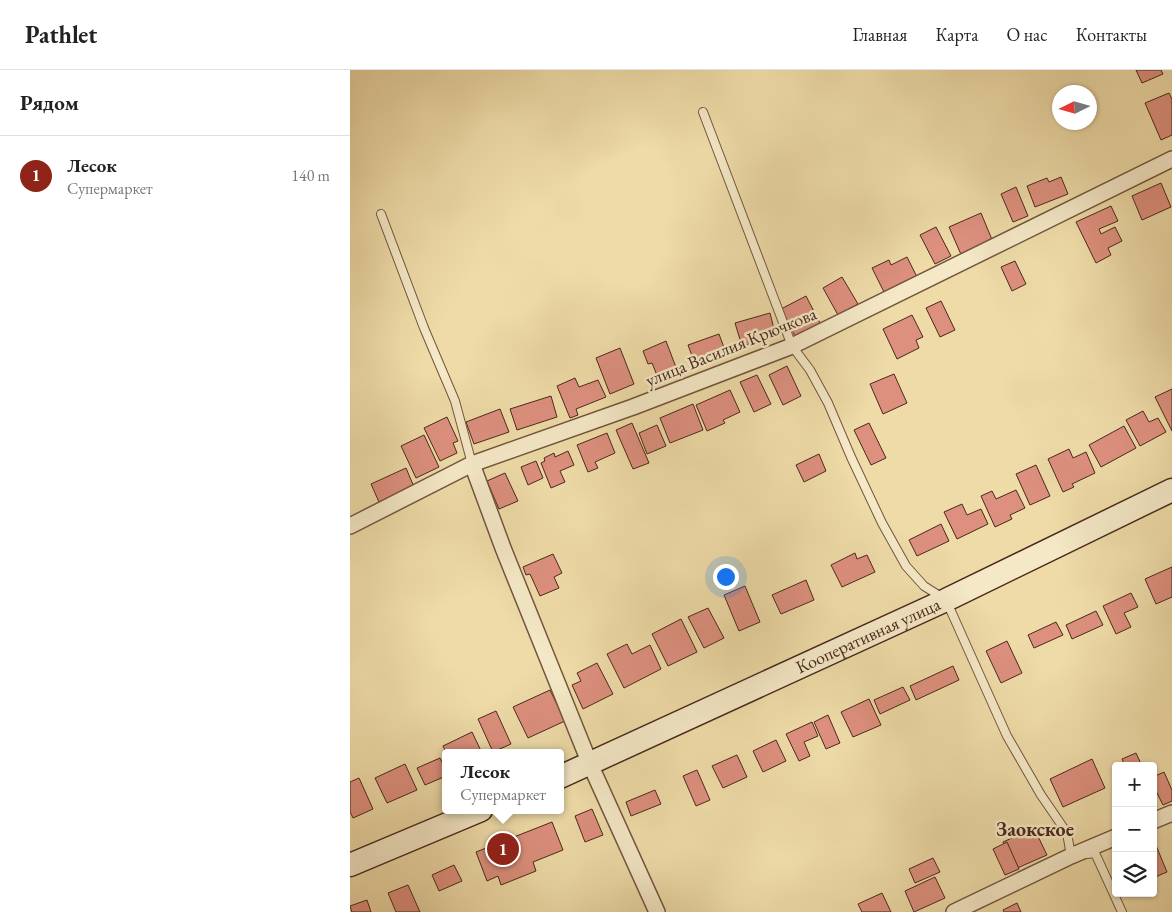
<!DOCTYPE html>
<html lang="ru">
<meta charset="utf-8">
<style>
:root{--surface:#fff;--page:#f6f6f6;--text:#222;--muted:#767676;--line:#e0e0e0;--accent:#8f2418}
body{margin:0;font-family:"EB Garamond",serif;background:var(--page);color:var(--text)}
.controls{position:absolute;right:15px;bottom:15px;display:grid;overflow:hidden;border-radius:5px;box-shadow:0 1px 4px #0004}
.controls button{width:45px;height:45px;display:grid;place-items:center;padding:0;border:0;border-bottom:1px solid var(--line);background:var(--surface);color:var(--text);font:25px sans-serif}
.compass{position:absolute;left:702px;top:15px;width:45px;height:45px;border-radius:50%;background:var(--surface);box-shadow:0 1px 4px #0004;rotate:265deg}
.you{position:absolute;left:375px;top:506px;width:18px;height:18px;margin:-12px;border:4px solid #fff;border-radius:50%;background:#1a73e8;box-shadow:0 0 0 8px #1a73e833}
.badge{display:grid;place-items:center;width:32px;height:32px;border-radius:50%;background:var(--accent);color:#fff;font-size:16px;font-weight:700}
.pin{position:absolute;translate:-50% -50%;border:2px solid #fff;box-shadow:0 1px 5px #0006}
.popup{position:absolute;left:92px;top:679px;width:122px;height:65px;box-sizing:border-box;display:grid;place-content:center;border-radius:5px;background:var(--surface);filter:drop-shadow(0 1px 4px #0005);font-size:16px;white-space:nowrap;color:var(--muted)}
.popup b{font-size:19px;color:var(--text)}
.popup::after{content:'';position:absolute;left:50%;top:100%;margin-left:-10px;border:10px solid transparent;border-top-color:var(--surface)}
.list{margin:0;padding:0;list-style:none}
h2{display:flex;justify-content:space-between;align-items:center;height:65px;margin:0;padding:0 20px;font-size:21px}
h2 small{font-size:16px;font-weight:400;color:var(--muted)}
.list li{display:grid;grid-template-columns:32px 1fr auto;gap:15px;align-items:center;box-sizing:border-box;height:80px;padding:0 20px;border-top:1px solid var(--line)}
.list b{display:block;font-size:19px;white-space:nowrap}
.list p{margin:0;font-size:16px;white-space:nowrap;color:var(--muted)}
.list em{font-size:16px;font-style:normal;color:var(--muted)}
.icon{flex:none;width:28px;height:28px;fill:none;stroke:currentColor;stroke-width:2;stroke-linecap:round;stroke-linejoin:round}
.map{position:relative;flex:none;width:822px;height:842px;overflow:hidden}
header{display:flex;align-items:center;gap:30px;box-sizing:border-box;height:70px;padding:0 25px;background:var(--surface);border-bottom:1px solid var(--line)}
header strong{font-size:24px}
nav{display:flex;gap:28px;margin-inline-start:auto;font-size:18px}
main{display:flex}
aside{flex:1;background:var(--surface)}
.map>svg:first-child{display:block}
</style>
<header>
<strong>Pathlet</strong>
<nav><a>Главная</a><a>Карта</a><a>О нас</a><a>Контакты</a></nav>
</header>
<main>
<aside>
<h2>Рядом<small></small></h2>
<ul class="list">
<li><span class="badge">1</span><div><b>Лесок</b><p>Супермаркет</p></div><em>140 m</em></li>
</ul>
</aside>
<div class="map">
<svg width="822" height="842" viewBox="0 0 822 842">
<rect width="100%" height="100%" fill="#eedba8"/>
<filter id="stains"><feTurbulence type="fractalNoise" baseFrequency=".004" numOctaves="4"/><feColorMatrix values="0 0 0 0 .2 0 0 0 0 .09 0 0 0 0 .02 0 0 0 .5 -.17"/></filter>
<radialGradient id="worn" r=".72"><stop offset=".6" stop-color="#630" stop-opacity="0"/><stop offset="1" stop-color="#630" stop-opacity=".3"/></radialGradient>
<g fill="#dd907e" stroke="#4a281b">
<path d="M786 0H811L813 4 792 13Z"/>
<path d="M819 23 822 29V65L811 70 795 33Z"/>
<path d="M711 107 718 124 685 137 677 116 697 108 699 112Z"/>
<path d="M811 113 821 137 792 150 782 126Z"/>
<path d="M666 117 678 146 663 152 651 124Z"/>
<path d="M761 136 768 151 749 159 751 164 765 157 772 171 758 178 761 185 746 193 726 152Z"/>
<path d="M631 143 643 172 613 189 599 157Z"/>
<path d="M586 157 601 186 585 194 570 165Z"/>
<path d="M557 187 567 207 535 224 522 198 539 190 541 195Z"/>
<path d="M665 191 676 214 662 221 651 197Z"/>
<path d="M492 207 508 234 488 245 473 218Z"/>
<path d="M456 226 471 255 446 268 431 239Z"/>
<path d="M591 231 605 260 590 267 576 238Z"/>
<path d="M420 243 426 267 392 276 385 253Z"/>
<path d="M562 245 573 267 566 270 569 278 547 289 533 259Z"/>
<path d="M369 264 376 283 345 294 338 275Z"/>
<path d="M316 271 327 300 308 308 302 293 298 294 293 281Z"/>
<path d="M270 278 284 314 260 324 246 288Z"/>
<path d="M437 296 451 326 433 335 419 305Z"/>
<path d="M544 304 557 333 533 344 520 314Z"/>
<path d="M407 305 421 334 404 342 390 312Z"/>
<path d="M225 308 229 317 248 310 256 327 226 339 228 345 220 348 207 316Z"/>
<path d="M822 319V361L805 327Z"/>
<path d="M380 320 390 342 373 350 375 353 357 361 346 335Z"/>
<path d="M201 326 207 347 167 360 160 339Z"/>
<path d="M343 334 353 360 320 373 310 348Z"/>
<path d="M150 339 159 362 124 374 116 352Z"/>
<path d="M793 341 799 352 808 348 816 362 790 376 776 350Z"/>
<path d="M97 347 108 371 103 373 107 383 90 391 74 358Z"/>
<path d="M282 353 299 393 283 399 266 360Z"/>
<path d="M519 353 536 388 521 395 504 360Z"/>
<path d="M307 355 316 376 297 384 289 363Z"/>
<path d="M774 356 786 378 751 397 739 375Z"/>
<path d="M257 363 265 383 245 392 248 398 238 402 227 375Z"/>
<path d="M74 365 89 397 66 408 51 376Z"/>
<path d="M719 379 723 388 736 382 745 403 722 414 724 417 713 422 698 389Z"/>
<path d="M218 381 224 395 210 401 215 412 201 418 191 393 195 391 194 388 204 383 205 387Z"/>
<path d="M469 384 476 401 454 412 446 395Z"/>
<path d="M186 391 193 408 178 415 171 397Z"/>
<path d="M686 395 700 426 680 435 666 404Z"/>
<path d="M56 398 64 417 29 432 21 414Z"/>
<path d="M155 403 168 431 149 439 137 411Z"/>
<path d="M666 420 675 438 660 445 662 449 645 457 631 426 642 421 646 429Z"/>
<path d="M612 434 617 445 631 439 638 454 607 469 594 442Z"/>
<path d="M591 454 599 471 567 486 559 470Z"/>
<path d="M505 483 507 489 517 485 525 502 492 517 481 495Z"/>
<path d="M203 484 212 503 204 507 209 518 190 526 180 504 176 505 173 497Z"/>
<path d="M822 497V527L806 534 795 509Z"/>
<path d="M456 510 464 530 431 544 422 525Z"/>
<path d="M395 516 410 552 389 561 374 525Z"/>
<path d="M781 523 788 537 774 543 781 557 766 564 753 536Z"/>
<path d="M358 538 374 568 354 578 338 547Z"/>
<path d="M746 541 753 555 722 569 716 555Z"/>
<path d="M331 549 347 582 318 596 302 564Z"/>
<path d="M706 552 713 565 684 578 678 565Z"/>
<path d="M657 571 672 603 651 613 636 581Z"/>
<path d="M277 574 282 584 300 575 311 599 274 618 257 584Z"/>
<path d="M247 593 263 624 233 639 222 615 231 611 227 603Z"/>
<path d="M603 596 609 610 566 630 560 616Z"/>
<path d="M553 617 560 630 530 644 524 630Z"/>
<path d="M200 620 215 651 178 668 163 637Z"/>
<path d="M519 629 531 655 503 667 491 642Z"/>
<path d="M146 641 161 674 143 682 128 649Z"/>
<path d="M478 645 490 673 476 679 464 652Z"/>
<path d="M462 652 468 666 454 672 460 686 449 691 436 664Z"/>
<path d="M122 662 132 683H96L93 676Z"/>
<path d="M426 670 436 691 413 702 403 681Z"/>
<path d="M786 683 792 696H775L772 689Z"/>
<path d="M387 685 397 707 373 718 362 696Z"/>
<path d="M90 688 96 700V706L75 715 67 698Z"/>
<path d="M742 689 755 718 713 737 700 709Z"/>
<path d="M55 694 67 720 37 733 25 708Z"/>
<path d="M347 700 360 730 346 736 333 706Z"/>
<path d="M814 702 822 720V731L813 735 803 715V707Z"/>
<path d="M9 708 23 739 3 748 0 742V712Z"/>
<path d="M305 720 311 734 281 746 276 732Z"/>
<path d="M242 739 253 765 235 772 225 746Z"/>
<path d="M202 752 213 780 183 792 186 801 151 815 148 806 137 811 126 782Z"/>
<path d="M684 758 697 785 665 799 653 772Z"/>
<path d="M657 772 669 799 655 805 643 779Z"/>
<path d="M803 773H805L817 802 803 808Z"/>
<path d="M583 788 590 802 565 813 559 799Z"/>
<path d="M104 795 112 811 89 821 82 805Z"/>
<path d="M585 807 595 828 564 842 555 821Z"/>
<path d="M58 815 70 842H46L38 823Z"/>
<path d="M532 823 541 842H512L508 834Z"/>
<path d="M17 830 21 842H2L0 836Z"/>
<path d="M667 833 671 842H654L653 840Z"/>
</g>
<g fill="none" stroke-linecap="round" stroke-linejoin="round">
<defs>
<g id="lane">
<path d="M353 42 442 276 460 300 478 333 501 387 532 453 556 496 574 516 596 530 657 666 691 725 717 763 721 786H723"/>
<path d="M31 144 74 258 105 331 122 394"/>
<path d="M737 784 745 783 772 842"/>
</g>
<g id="street">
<path d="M122 394 153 478 240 694 307 842"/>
<path d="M0 456 122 394 283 337 442 276 822 89"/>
<path d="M803 751 822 743"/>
<path d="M604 842 721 786 766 767"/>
</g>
<g id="secondary">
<path id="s1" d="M210 707 596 530 822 420"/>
<path d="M0 795 131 740"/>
</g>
</defs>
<use href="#lane" stroke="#73553e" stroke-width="10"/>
<use href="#street" stroke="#73553e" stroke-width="18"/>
<use href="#secondary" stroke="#4a281b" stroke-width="25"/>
<use href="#lane" stroke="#f4e8c6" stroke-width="8"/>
<use href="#street" stroke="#f4e8c6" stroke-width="15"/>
<use href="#secondary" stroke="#f4e8c6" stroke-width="22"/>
</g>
<g text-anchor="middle" stroke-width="5" stroke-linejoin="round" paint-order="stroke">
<g font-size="18" fill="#4a281b" stroke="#f4e8c6">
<text transform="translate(381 277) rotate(-22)" y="6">улица Василия Крючкова</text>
<text dy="6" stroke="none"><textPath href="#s1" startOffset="339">Кооперативная улица</textPath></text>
</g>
<g font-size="20" font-weight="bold" fill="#4a281b" stroke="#f4e8c6">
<text x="685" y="766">Заокское</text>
</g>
</g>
<rect width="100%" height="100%" filter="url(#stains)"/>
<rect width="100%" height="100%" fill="url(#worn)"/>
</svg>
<div class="controls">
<button>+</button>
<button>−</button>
<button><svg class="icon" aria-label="layers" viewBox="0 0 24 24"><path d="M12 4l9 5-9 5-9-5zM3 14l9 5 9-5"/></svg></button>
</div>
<svg class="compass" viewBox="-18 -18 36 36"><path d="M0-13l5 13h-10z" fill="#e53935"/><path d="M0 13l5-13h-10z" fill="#767676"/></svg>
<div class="you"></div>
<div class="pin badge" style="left:153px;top:779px">1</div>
<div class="popup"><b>Лесок</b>Супермаркет</div>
</div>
</main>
